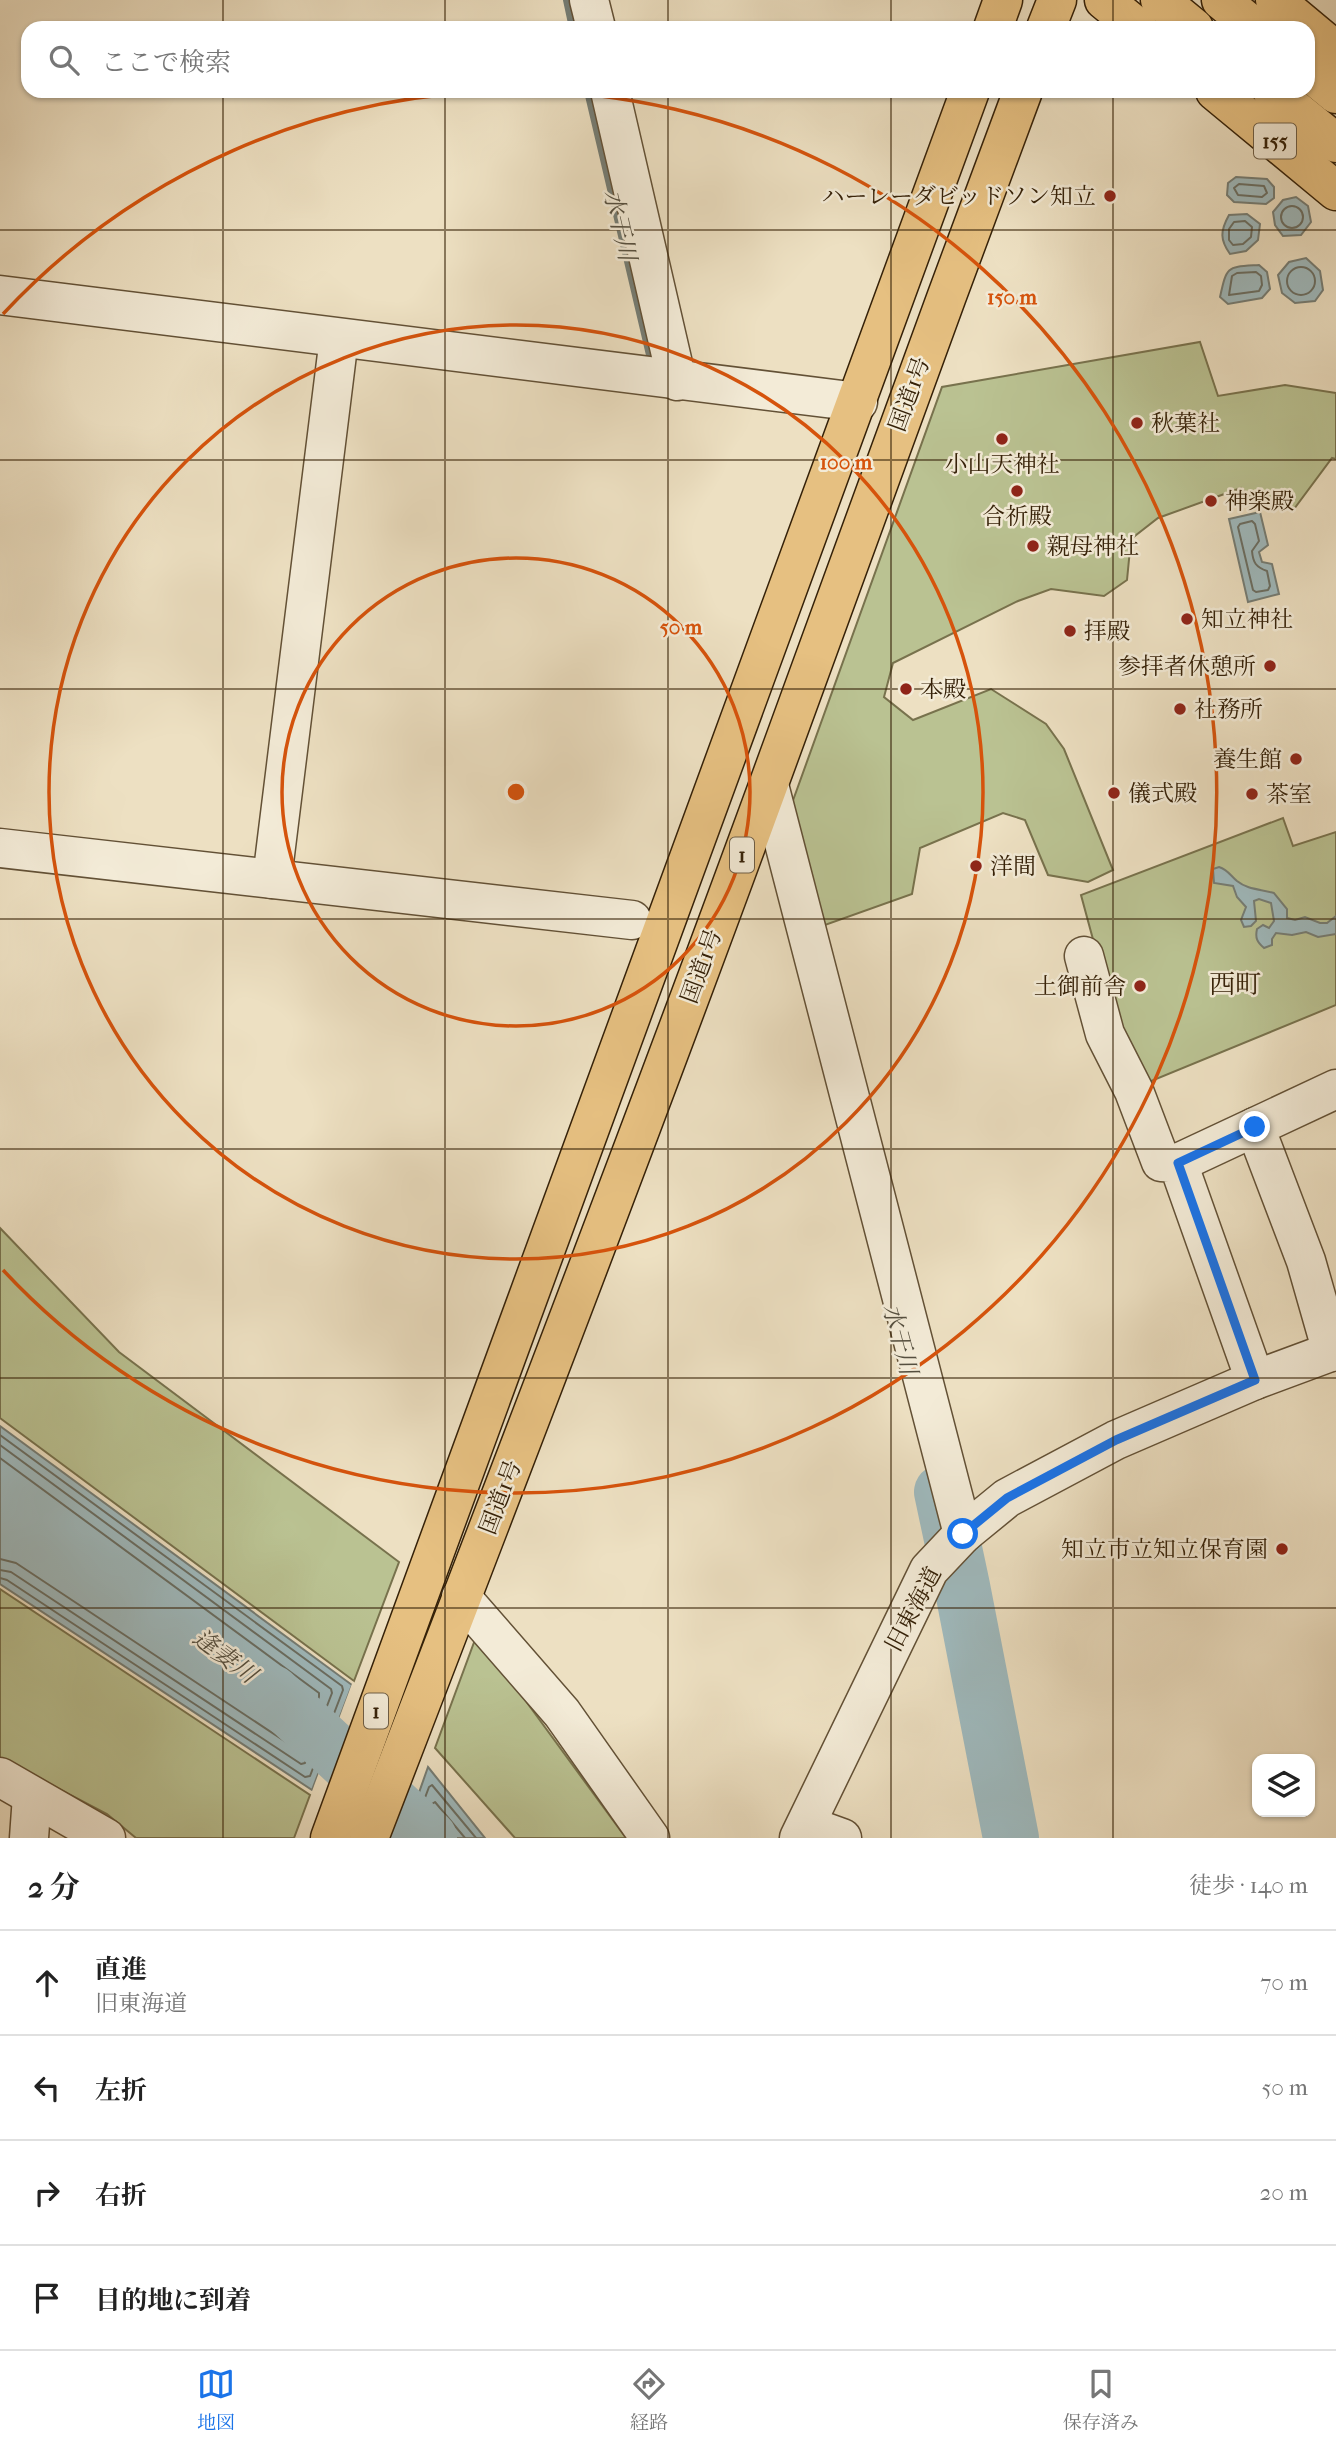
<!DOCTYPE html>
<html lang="ja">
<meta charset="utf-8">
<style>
:root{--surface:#fff;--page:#f6f6f6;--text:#222;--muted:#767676;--line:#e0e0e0;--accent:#1a73e8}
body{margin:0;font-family:"IM FELL French Canon","Noto Serif JP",serif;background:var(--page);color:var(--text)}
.controls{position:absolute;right:21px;bottom:21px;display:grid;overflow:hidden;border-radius:14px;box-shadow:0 2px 5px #0004}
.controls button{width:63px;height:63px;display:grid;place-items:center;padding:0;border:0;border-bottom:2px solid var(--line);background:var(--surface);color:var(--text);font:35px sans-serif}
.stop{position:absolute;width:21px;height:21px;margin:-16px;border:5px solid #1a73e8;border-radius:50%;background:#fff}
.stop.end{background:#1a73e8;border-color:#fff;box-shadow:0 2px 7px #0008}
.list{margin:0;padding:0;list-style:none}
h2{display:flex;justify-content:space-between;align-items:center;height:91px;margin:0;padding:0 28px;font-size:30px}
h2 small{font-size:23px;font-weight:400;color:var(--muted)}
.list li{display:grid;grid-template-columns:46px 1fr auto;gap:21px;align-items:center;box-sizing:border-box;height:105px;padding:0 28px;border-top:2px solid var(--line)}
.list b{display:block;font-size:26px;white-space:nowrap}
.list p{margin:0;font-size:23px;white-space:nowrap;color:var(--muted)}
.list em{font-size:23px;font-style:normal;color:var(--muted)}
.icon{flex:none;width:38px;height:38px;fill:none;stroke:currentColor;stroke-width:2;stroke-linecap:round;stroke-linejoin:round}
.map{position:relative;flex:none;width:1336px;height:1838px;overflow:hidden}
.search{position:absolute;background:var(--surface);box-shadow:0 2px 5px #0004;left:21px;right:21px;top:21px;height:77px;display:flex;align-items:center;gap:18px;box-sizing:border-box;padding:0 24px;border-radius:21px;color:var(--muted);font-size:26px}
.sheet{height:511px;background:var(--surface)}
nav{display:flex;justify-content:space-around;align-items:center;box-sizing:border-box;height:98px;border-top:2px solid var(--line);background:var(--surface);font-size:19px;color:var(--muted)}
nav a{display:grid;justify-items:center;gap:4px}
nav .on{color:var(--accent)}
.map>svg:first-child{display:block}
</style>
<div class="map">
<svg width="1336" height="1838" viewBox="0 0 1336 1838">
<rect width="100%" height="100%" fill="#ede0c2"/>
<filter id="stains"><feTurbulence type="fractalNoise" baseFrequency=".00286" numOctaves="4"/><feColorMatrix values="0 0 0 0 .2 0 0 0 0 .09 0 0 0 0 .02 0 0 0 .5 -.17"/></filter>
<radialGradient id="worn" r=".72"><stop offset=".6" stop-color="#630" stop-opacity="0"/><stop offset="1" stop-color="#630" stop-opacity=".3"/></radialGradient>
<g fill="#bac292" stroke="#78724d" stroke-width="2">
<path d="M1200 342 1218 396 1285 385 1336 393V459L1332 458 1294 509 1261 505 1241 488 1158 518 1131 539 1127 580 1104 596 1051 589 1018 601 893 663 884 697 913 720 991 689 1046 724 1064 749 1113 870 1088 882 1048 875 1025 820 1003 813 920 848 912 894 825 925 791 806 942 387Z"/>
<path d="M1283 818 1293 846 1336 832V1005L1144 1084 1117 1028 1081 895Z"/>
<path d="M0 1228 119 1352 399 1562 354 1681 0 1418Z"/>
<path d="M0 1589 310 1795 294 1838H136L107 1814 0 1758Z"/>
<path d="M476 1637 517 1689 626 1838H515L435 1748Z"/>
</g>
<g fill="#9fbabe" stroke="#757d75" stroke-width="2">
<path d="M1236 177 1267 179 1274 187V198L1266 204 1234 202 1227 195 1228 183Z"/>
<path d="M1296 197 1308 206 1311 222 1301 235 1283 236 1275 225 1273 212 1283 200Z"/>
<path d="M1247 214 1260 224 1258 240 1246 251 1230 254C1220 240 1220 231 1229 215Z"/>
<path d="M1306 258 1320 271 1323 290 1315 301 1295 303 1282 293 1278 275 1289 262Z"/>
<path d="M1259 265 1267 272 1270 289 1262 298 1228 304 1220 297C1227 265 1227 267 1259 265Z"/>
<path d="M1260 512 1268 545 1259 552 1262 562 1272 564 1279 594 1248 602 1229 519Z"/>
<path d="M1219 867C1228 870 1230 875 1237 881 1248 890 1261 889 1274 893L1287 909V918L1295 920 1305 917 1320 923H1327L1336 916V934L1318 937 1306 932 1292 935 1276 933 1272 939V945L1264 948C1257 942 1255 938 1257 929L1263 925 1269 928 1274 921 1271 903 1259 899 1254 901 1256 921 1251 926 1244 927 1241 920 1246 907 1237 897 1233 886 1214 883 1213 869Z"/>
<path d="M0 1426 352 1685 312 1790 0 1584Z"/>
<path d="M428 1767 485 1838H403Z"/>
</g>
<path fill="#ede0c2" d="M353 1681 355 1686 315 1792 311 1794Z"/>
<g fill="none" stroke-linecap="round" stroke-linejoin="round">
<g stroke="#6a6e63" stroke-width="2">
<path d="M1239 184 1264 186 1267 193 1262 197 1238 195 1234 188Z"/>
<circle cx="1292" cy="217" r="11"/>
<path d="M1245 221 1252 227 1251 237 1243 244 1233 245 1229 240V229L1234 222Z"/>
<circle cx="1301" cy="281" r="14"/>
<path d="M1256 272 1261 276 1262 285 1259 291 1229 295 1232 276 1237 273Z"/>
<path d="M1252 521 1255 524 1259 541 1252 551C1253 563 1256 567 1267 571L1270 586 1268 590 1256 592 1253 590 1238 527 1240 524Z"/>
<path d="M0 1435 342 1686 343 1690 310 1776 305 1777 7 1580 0 1578"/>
<path d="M0 1445 331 1689 332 1693 305 1763 301 1764 11 1572 0 1570"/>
<path d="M0 1458 319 1693V1697L300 1747 295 1748 16 1563 0 1559"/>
<path d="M410 1838 429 1787 432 1785 476 1838"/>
<path d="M419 1838 432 1804 435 1802 465 1838"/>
</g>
<g stroke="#757d75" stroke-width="10">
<path d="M568 0 574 28"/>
<path d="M589 91 652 359"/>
</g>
<g stroke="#9fbabe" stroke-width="56">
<path d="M942 1492 962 1586 1011 1838"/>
<path d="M272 1693 429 1838"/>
</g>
<defs>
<g id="minor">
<path d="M589 0 596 28"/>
<path d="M610 91 677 381"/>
<path d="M0 295 858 402"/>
<path d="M769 785 963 1534"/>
<path d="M0 848 632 920"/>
<path d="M272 879 339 338"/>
<path d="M1084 956 1105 1034 1134 1091 1161 1162 1178 1163 1255 1380"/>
<path d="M1178 1163 1255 1127"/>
<path d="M1332 1352 1306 1261 1255 1127 1336 1089"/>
<path d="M461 1597 562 1713 650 1838"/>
<path d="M0 1777 106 1838"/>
<path d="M806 1825 842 1838"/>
<path d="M29 1838 32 1796"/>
<path d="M799 1838 929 1570 963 1534 1007 1498 1116 1440 1255 1380 1336 1350"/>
</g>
<g id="highway">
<path d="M1104 0 1138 28"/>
<path d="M1160 0 1194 28"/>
<path d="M1221 0 1255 28"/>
<path d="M1275 0 1336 51"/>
<path d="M993 28 1003 0"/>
<path d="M1046 28 1057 0"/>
<path d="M1308 71 1336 94"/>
<path d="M1215 91 1336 191"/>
<path d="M1272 91 1336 143"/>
<path d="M330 1838 970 91"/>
<path d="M369 1838C504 1488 639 1138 768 786 853 555 936 322 1023 91"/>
</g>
</defs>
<use href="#minor" stroke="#635136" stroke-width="41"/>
<use href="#highway" stroke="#352108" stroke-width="41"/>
<use href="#minor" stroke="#f3ebd7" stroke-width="38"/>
<use href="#highway" stroke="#e6c081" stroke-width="38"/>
</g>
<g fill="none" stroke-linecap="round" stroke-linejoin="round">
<path stroke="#1a73e8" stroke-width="9" d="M963 1534 1007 1498 1116 1440 1255 1380 1178 1163 1255 1127"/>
</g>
<path fill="none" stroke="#352108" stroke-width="2" stroke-opacity="0.55" d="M223 0V28M445 0V28M668 0V28M891 0V28M1113 0V28M223 91V1838M445 91V1838M668 91V1838M891 91V1838M1113 91V1838M0 230H1336M0 460H1336M0 689H1336M0 919H1336M0 1149H1336M0 1378H1336M0 1608H1336"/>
<g fill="none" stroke="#d6530c" stroke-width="3.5">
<circle cx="516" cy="792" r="234"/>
<circle cx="516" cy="792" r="467"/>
<path d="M3 314A701 701 0 0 1 510 91M522 91A701 701 0 1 1 3 1270"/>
</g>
<g fill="#8f2418" stroke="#f3ebd7" stroke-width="2.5">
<circle cx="1110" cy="196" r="7"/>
<circle cx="1137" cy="423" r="7"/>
<circle cx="1002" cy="439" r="7"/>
<circle cx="1017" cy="491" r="7"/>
<circle cx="1211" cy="501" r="7"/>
<circle cx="1033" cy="546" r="7"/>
<circle cx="1187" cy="619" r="7"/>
<circle cx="1070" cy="631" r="7"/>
<circle cx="1270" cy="666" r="7"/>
<circle cx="906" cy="689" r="7"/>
<circle cx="1180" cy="709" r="7"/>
<circle cx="1296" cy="759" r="7"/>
<circle cx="1114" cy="793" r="7"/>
<circle cx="1252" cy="794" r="7"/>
<circle cx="976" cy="866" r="7"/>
<circle cx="1140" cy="986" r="7"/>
<circle cx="1282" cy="1549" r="7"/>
</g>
<g text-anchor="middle" stroke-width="5" stroke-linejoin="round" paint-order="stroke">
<g fill="#f3ebd7" stroke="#6e5e46" stroke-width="2">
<rect x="1254" y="123.5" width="42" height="35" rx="5"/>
<rect x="730" y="837.5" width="24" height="35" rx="5"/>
<rect x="364" y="1693.5" width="24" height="35" rx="5"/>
</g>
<g font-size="21" font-weight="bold" fill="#352108">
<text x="1275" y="148">155</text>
<text x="742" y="862">1</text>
<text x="376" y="1718">1</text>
</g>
<g font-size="23" fill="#352108" stroke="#f3ebd7" text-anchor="start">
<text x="1096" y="204" text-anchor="end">ハーレーダビッドソン知立</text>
<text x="1151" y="431">秋葉社</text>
<text x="1002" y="472" text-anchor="middle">小山天神社</text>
<text x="1225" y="509">神楽殿</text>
<text x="1017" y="524" text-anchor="middle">合祈殿</text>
<text x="1047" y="554">親母神社</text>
<text x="1201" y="627">知立神社</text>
<text x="1084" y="639">拝殿</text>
<text x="1256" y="674" text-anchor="end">参拝者休憩所</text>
<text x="920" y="697">本殿</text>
<text x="1194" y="717">社務所</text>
<text x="1282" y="767" text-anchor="end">養生館</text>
<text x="1128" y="801">儀式殿</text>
<text x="1266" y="802">茶室</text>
<text x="990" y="874">洋間</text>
<text x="1126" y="994" text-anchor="end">土御前舎</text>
<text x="1268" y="1557" text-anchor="end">知立市立知立保育園</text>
</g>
<g font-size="23" fill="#352108" stroke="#f3ebd7">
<text transform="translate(909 394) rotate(-70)" y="8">国道1号</text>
<text transform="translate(701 966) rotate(-70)" y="8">国道1号</text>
<text transform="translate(500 1497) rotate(-69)" y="8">国道1号</text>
<text transform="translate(913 1609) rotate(-62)" y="8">旧東海道</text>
</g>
<g font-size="24" font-style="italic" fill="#554f3f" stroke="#f3ebd7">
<text transform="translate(620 225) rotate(77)" y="8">水干川</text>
<text transform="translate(900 1339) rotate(75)" y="8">水干川</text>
<text transform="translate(225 1656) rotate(37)" y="8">逢妻川</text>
</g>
<g font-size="26" fill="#352108" stroke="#f3ebd7">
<text x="1235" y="993">西町</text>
</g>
</g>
<circle cx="516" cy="792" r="10" fill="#d6530c" stroke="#f3ebd7" stroke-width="3.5"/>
<g font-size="21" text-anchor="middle" font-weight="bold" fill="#d6530c" stroke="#f3ebd7" stroke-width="5" stroke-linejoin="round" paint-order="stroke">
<text x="1012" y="304">150 m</text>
<text x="846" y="469">100 m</text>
<text x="681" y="634">50 m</text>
</g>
<rect width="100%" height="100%" filter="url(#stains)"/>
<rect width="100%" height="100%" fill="url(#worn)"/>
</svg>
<div class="controls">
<button><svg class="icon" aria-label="layers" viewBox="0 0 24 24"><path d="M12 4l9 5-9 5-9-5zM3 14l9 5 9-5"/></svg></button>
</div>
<div class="stop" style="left:963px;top:1534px"></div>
<div class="stop end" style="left:1255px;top:1127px"></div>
<div class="search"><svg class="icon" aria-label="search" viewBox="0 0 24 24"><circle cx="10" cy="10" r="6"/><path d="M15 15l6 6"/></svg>ここで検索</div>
</div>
<section class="sheet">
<h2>2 分<small>徒歩 · 140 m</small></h2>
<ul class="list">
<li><svg class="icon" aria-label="ahead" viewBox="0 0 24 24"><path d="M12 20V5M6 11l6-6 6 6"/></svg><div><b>直進</b><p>旧東海道</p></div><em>70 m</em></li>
<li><svg class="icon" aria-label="left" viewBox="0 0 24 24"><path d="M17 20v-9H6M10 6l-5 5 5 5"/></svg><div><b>左折</b></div><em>50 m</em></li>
<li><svg class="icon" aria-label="right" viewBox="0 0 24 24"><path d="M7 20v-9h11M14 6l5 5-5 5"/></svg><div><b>右折</b></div><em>20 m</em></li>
<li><svg class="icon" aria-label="arrive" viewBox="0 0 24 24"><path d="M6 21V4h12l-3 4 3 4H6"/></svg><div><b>目的地に到着</b></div></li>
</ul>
</section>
<nav>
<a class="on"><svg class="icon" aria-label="map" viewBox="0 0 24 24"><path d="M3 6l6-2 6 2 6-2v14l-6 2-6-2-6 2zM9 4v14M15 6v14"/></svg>地図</a>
<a><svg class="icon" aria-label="directions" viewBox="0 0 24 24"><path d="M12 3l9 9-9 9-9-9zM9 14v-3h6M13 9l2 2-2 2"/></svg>経路</a>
<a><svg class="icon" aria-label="saved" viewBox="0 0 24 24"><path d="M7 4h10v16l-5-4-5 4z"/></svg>保存済み</a>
</nav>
